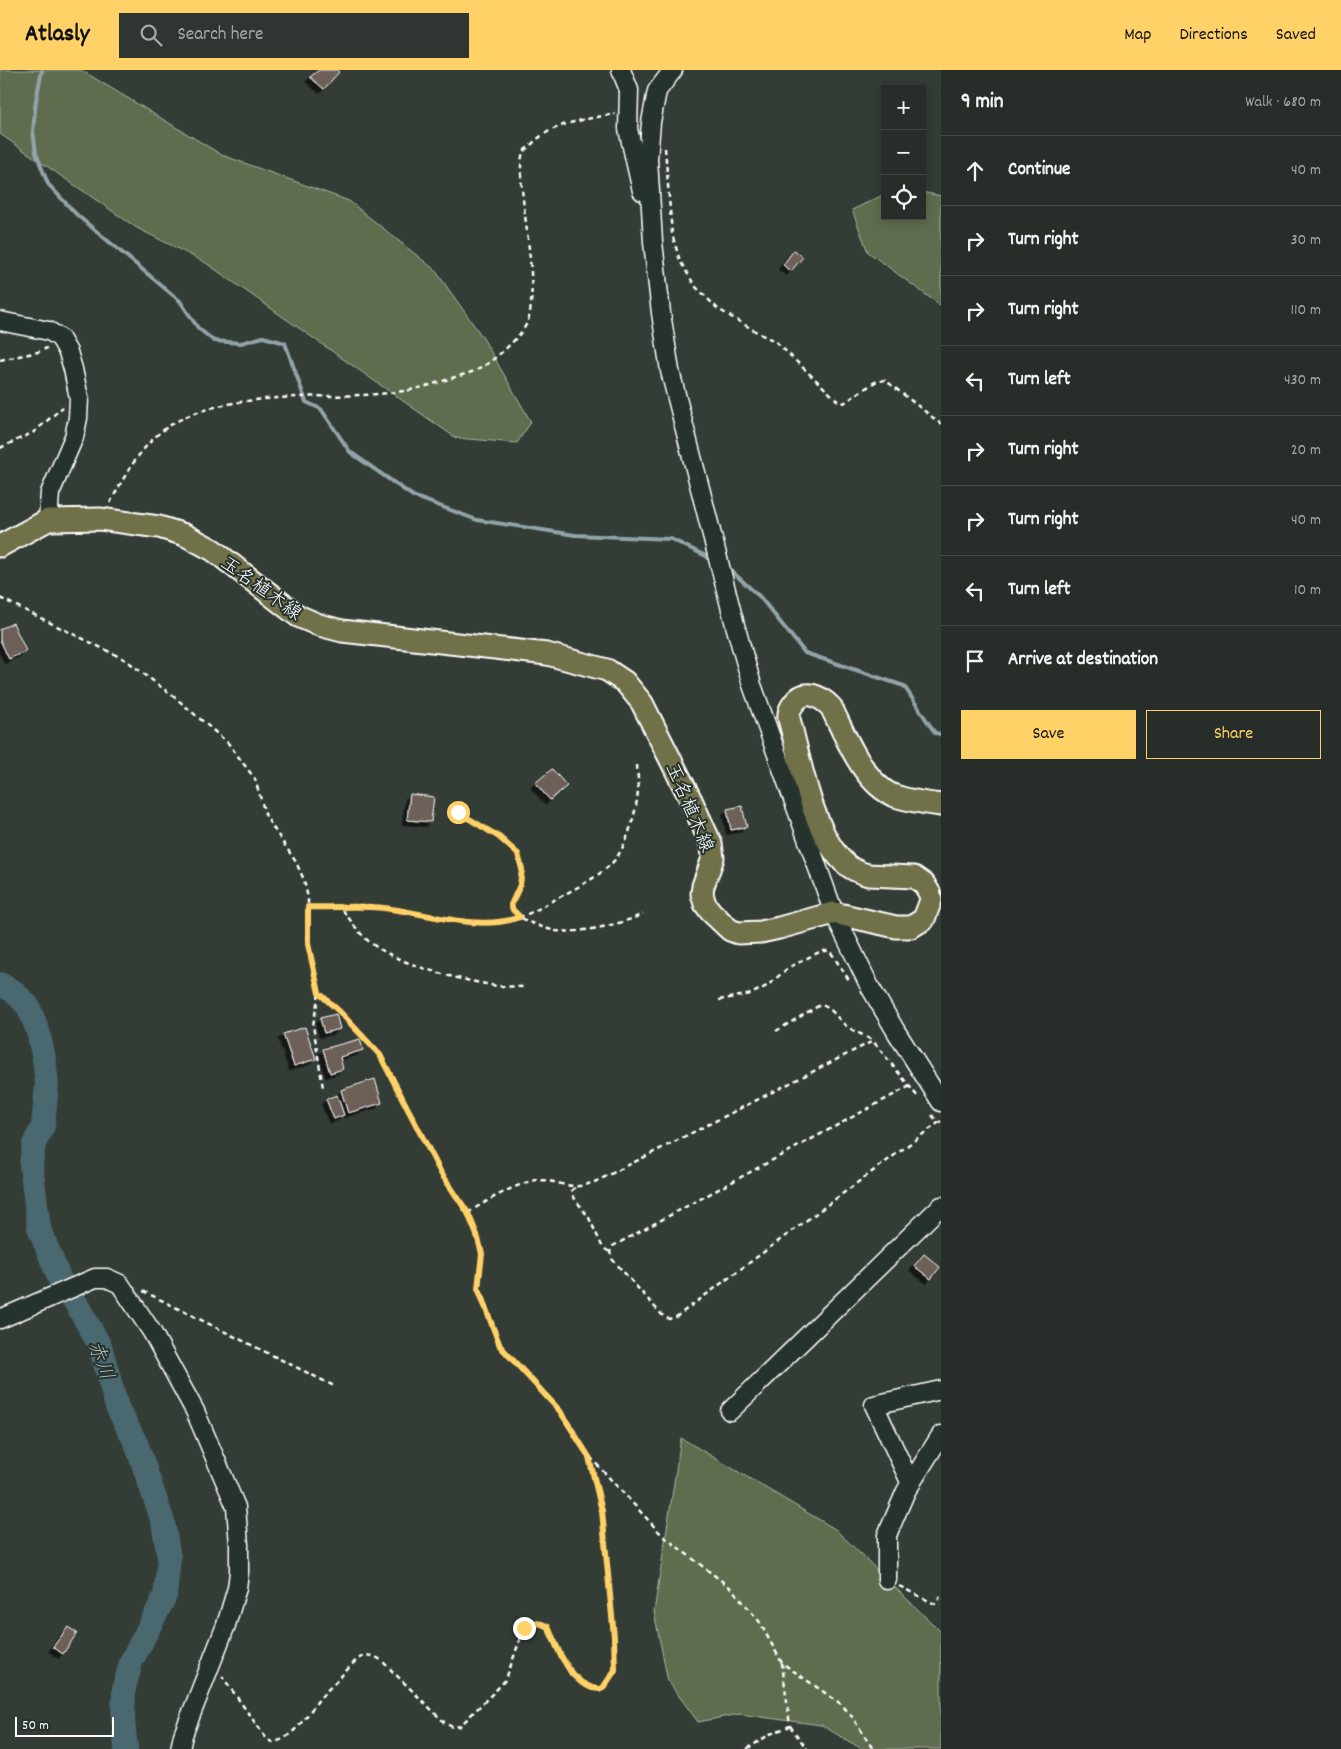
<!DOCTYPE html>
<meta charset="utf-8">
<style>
:root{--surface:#272d28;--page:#2f3530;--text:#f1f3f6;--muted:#a4a8a8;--line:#434945;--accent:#ffd166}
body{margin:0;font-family:Dekko,"Klee One",sans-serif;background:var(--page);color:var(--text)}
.controls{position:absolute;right:15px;top:15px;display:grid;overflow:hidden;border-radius:0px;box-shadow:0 2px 12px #0003}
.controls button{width:45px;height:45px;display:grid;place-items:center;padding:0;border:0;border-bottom:1px solid var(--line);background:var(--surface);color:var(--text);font:25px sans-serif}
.scale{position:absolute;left:15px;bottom:12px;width:99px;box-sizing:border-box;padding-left:5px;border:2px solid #fff;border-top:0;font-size:14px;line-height:18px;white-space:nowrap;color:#fff;-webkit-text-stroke:4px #26332d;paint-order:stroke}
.stop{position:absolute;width:15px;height:15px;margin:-11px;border:4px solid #ffd166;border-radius:50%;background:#fff}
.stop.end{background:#ffd166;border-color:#fff;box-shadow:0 1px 5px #0008}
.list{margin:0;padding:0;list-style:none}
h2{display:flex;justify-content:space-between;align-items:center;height:65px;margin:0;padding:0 20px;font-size:21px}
h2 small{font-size:16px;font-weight:400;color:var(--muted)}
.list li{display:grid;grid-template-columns:32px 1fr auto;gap:15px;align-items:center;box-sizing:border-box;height:70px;padding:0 20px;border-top:1px solid var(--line)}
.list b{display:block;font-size:19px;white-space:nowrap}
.list em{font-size:16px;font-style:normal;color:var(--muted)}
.actions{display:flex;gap:10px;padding:15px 20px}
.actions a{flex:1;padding:11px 0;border:1px solid var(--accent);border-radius:0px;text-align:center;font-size:18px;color:var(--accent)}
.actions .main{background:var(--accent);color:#111}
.icon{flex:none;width:28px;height:28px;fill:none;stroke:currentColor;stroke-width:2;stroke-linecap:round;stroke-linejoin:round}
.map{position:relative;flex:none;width:941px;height:1679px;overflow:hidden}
header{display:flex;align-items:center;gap:30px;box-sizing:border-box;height:70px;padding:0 25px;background:var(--accent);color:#111}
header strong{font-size:24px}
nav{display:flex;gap:28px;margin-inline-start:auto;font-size:18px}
.search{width:350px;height:45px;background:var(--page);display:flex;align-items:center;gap:12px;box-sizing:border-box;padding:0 18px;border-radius:0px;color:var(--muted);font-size:19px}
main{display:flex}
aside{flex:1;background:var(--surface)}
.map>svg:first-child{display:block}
</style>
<header>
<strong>Atlasly</strong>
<div class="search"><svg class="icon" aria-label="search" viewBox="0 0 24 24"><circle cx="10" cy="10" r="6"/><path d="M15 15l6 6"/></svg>Search here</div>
<nav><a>Map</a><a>Directions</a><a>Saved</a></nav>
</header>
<main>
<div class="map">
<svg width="941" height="1679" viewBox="0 0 941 1679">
<defs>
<filter id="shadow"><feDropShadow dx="-4.5" dy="4.5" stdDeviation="0" flood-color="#0009"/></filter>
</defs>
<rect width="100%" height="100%" fill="#343c36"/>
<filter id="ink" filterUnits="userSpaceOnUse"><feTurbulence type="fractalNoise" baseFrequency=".02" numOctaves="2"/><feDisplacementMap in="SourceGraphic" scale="10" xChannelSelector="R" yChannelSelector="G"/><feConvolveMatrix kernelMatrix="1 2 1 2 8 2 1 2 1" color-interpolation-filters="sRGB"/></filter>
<g filter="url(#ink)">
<g fill="#5f6c4d" stroke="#afb6a6">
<path d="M0 0H81L222 85 349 131 435 200 483 268 531 352 517 373 456 368 206 193 137 158 0 64Z"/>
<path d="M922 122 941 126V236L868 182 852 140 885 124V146H922Z"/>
<path d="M681 1368 835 1459 941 1562V1679H862L821 1655 739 1644 698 1652 668 1611 654 1542Z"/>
</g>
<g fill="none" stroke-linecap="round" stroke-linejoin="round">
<g stroke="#92a4a9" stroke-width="4">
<path d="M42 0 36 30 33 61 36 83 48 114 77 145 180 231 198 258 214 271 241 273 263 267 285 273 306 332 321 339 350 382 413 426 477 450 575 465 671 469 712 489"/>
<path d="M727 497 760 527 805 583 904 616 935 663 941 664"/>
</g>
<path stroke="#49686f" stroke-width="24" d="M0 914 13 921 28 936 38 961 44 989 47 1014 43 1056 34 1074 31 1094 39 1158 60 1210 76 1233 100 1276 117 1337 136 1373 163 1452 169 1488 165 1526 131 1592 124 1618 123 1650 126 1679"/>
</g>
<g fill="#6d6159" stroke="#fff" filter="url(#shadow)">
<path d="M319 0H337L339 2 324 19 310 7Z"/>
<path d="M794 180 803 187 791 201 783 195Z"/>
<path d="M13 553 26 581 9 589 0 570V559Z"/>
<path d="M552 699 567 716 550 730 535 713Z"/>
<path d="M410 724 434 727 431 752 407 750Z"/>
<path d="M742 736 747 757 731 760 727 739Z"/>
<path d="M336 944 340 959 324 963 320 948Z"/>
<path d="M305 957 316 989 294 996 283 964Z"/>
<path d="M360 969 363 980 340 987 343 999 330 1003 323 979Z"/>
<path d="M375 1009 382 1033 348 1043 341 1020Z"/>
<path d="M337 1025 344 1045 334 1049 326 1029Z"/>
<path d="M924 1184 940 1197 931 1209 914 1196Z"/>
<path d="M68 1557 77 1563 63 1584 53 1577Z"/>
</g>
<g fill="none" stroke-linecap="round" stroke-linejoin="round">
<defs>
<g id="minor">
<path d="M621 0 629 20 628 59 642 121"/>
<path d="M673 0 657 21 651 52 648 89 653 172 661 243 670 301 735 555 752 615 834 843 870 917 897 963 941 1032"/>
<path d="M0 251 49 261 60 268 68 282 73 299 79 328 78 348 74 367 50 423 48 450"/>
<path d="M0 1249 95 1208H107L120 1214 152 1262 195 1341 236 1437 239 1475V1502L237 1518 226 1555 183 1665 180 1679"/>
<path d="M730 1341 941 1136"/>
<path d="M911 1414 874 1335 941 1320"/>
<path d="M887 1510V1465L906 1421 941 1365"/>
</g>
<path id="major" d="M0 476 48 450 100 449 159 457 185 465 213 480 298 546 319 555 342 561 547 584 607 600 625 612 642 633 692 732 711 774 713 788 703 816 702 824 705 834 711 842 730 860 738 863 761 862 779 858 834 843 896 857H911L924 849 931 830 930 824 924 814 914 807 868 805C861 803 853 800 847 795 813 768 800 689 789 649 788 643 790 638 794 633 805 618 820 626 831 637 845 665 864 715 895 726 910 731 926 733 941 735"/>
</defs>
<use href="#minor" stroke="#fff" stroke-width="21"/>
<use href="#major" stroke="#fff" stroke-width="25"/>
<g stroke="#fff" stroke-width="2.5" stroke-dasharray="5 4" stroke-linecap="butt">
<path d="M665 78 672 164 680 191 695 216 718 239 762 265 775 271 838 331 844 333 875 312 885 310 941 354"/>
<path d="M0 290 38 282 47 278"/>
<path d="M0 378 34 362 63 337"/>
<path d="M110 433C122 411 134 388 152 370 206 314 326 332 397 322 416 320 434 314 452 308 461 305 472 303 481 298 495 289 520 268 527 253 538 228 526 157 523 129 522 118 519 93 523 83 524 80 529 77 531 75 551 53 586 49 615 44"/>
<path d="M0 528 126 590 178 630 228 673 255 709 266 747 296 792 304 810 308 828V875L319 923 340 942 381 985 441 1103 468 1143 477 1165 482 1184 479 1218 500 1276 560 1341 589 1387 602 1441 614 1567 615 1600 603 1618 596 1619 582 1613 572 1604 561 1586 548 1557 542 1554 529 1553 524 1558 506 1609 501 1615 460 1656 453 1657 446 1654 381 1590C375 1586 369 1584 362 1587 355 1590 350 1597 345 1602 337 1611 328 1619 320 1628 309 1642 292 1671 272 1672L268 1670 263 1664 222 1606"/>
<path d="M458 742 499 767 518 784 522 799 520 815 511 835C514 843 520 847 527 851 536 855 547 859 556 861 579 864 623 854 643 844"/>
<path d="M308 837 341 838C349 848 356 859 365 868 390 892 452 908 486 914 498 917 511 916 524 917"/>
<path d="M341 838C363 832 387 838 409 842 435 847 462 852 489 853 514 853 535 841 556 829 576 818 597 808 613 792 627 777 637 740 638 720 639 712 637 702 637 694"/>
<path d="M319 923 313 955 323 1018"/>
<path d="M719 930 751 924 767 916 788 898 821 881H830L849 910"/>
<path d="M776 961 820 935C833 937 837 950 848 957 856 963 865 965 873 971"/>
<path d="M910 1016 613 1176 610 1182 612 1189 662 1245 669 1249 676 1247 938 1053"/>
<path d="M932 1045 938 1053 941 1051"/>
<path d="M575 1118 572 1120 573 1126 589 1148 603 1178 610 1182"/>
<path d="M468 1143C482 1133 519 1112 537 1110 550 1109 562 1116 575 1116 582 1117 590 1113 597 1111L873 971 918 1027"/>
<path d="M143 1221 334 1316"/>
<path d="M590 1387 662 1465 732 1519 759 1551 782 1593 841 1634 850 1644 873 1679"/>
<path d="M899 1516 935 1534 941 1525"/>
<path d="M790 1656 807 1679"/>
<path d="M747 1679 770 1664 790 1656 782 1593"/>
</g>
<use href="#minor" stroke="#26332d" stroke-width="18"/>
<use href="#major" stroke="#70704a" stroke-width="21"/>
</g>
</g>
<g fill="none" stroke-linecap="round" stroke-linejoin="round" filter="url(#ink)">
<path stroke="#ffd166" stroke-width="6" d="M458 742 499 767 518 784 522 799 520 815 511 835 513 840 520 847C479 862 427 843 384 838 358 835 333 838 308 837V874L319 923 340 942 380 985 441 1103 468 1143 477 1165 482 1184 478 1218 500 1276 560 1341 589 1387 602 1441 614 1567 615 1600 603 1618 600 1619 592 1618 582 1613 572 1604 561 1586 548 1557 542 1554 535 1553H529L524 1558"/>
</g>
<g text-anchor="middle" stroke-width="4" stroke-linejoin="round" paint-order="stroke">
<g font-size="19" fill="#fff" stroke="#26332d">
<text transform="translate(262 517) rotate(36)" y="7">玉名植木線</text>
<text transform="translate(691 737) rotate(67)" y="7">玉名植木線</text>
</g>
<g font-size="20" font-style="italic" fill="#adbbbe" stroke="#26332d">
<text transform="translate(102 1290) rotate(70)" y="7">赤川</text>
</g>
</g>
</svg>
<div class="controls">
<button>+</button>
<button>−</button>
<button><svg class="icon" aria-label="locate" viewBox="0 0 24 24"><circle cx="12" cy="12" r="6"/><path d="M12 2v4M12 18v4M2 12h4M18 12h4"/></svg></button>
</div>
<div class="scale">50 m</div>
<div class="stop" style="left:458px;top:742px"></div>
<div class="stop end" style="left:524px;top:1558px"></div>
</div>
<aside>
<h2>9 min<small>Walk · 680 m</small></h2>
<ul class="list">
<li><svg class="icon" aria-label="ahead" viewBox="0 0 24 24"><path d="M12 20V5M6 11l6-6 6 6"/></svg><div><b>Continue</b></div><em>40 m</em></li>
<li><svg class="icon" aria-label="right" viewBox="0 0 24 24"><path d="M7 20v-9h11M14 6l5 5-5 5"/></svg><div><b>Turn right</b></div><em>30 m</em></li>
<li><svg class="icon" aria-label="right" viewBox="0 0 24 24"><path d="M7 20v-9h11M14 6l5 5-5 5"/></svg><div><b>Turn right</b></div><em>110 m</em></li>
<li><svg class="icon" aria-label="left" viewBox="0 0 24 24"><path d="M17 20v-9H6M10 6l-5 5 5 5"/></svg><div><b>Turn left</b></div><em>430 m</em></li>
<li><svg class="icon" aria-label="right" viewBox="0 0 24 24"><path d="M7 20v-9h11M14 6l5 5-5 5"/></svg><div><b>Turn right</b></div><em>20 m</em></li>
<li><svg class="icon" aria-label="right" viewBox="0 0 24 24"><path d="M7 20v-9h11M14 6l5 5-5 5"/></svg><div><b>Turn right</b></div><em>40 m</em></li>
<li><svg class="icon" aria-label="left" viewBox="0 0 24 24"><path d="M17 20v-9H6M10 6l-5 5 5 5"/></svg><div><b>Turn left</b></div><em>10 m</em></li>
<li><svg class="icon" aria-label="arrive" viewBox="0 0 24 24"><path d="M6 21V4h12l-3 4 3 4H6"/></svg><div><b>Arrive at destination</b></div></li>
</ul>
<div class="actions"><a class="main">Save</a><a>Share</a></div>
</aside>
</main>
